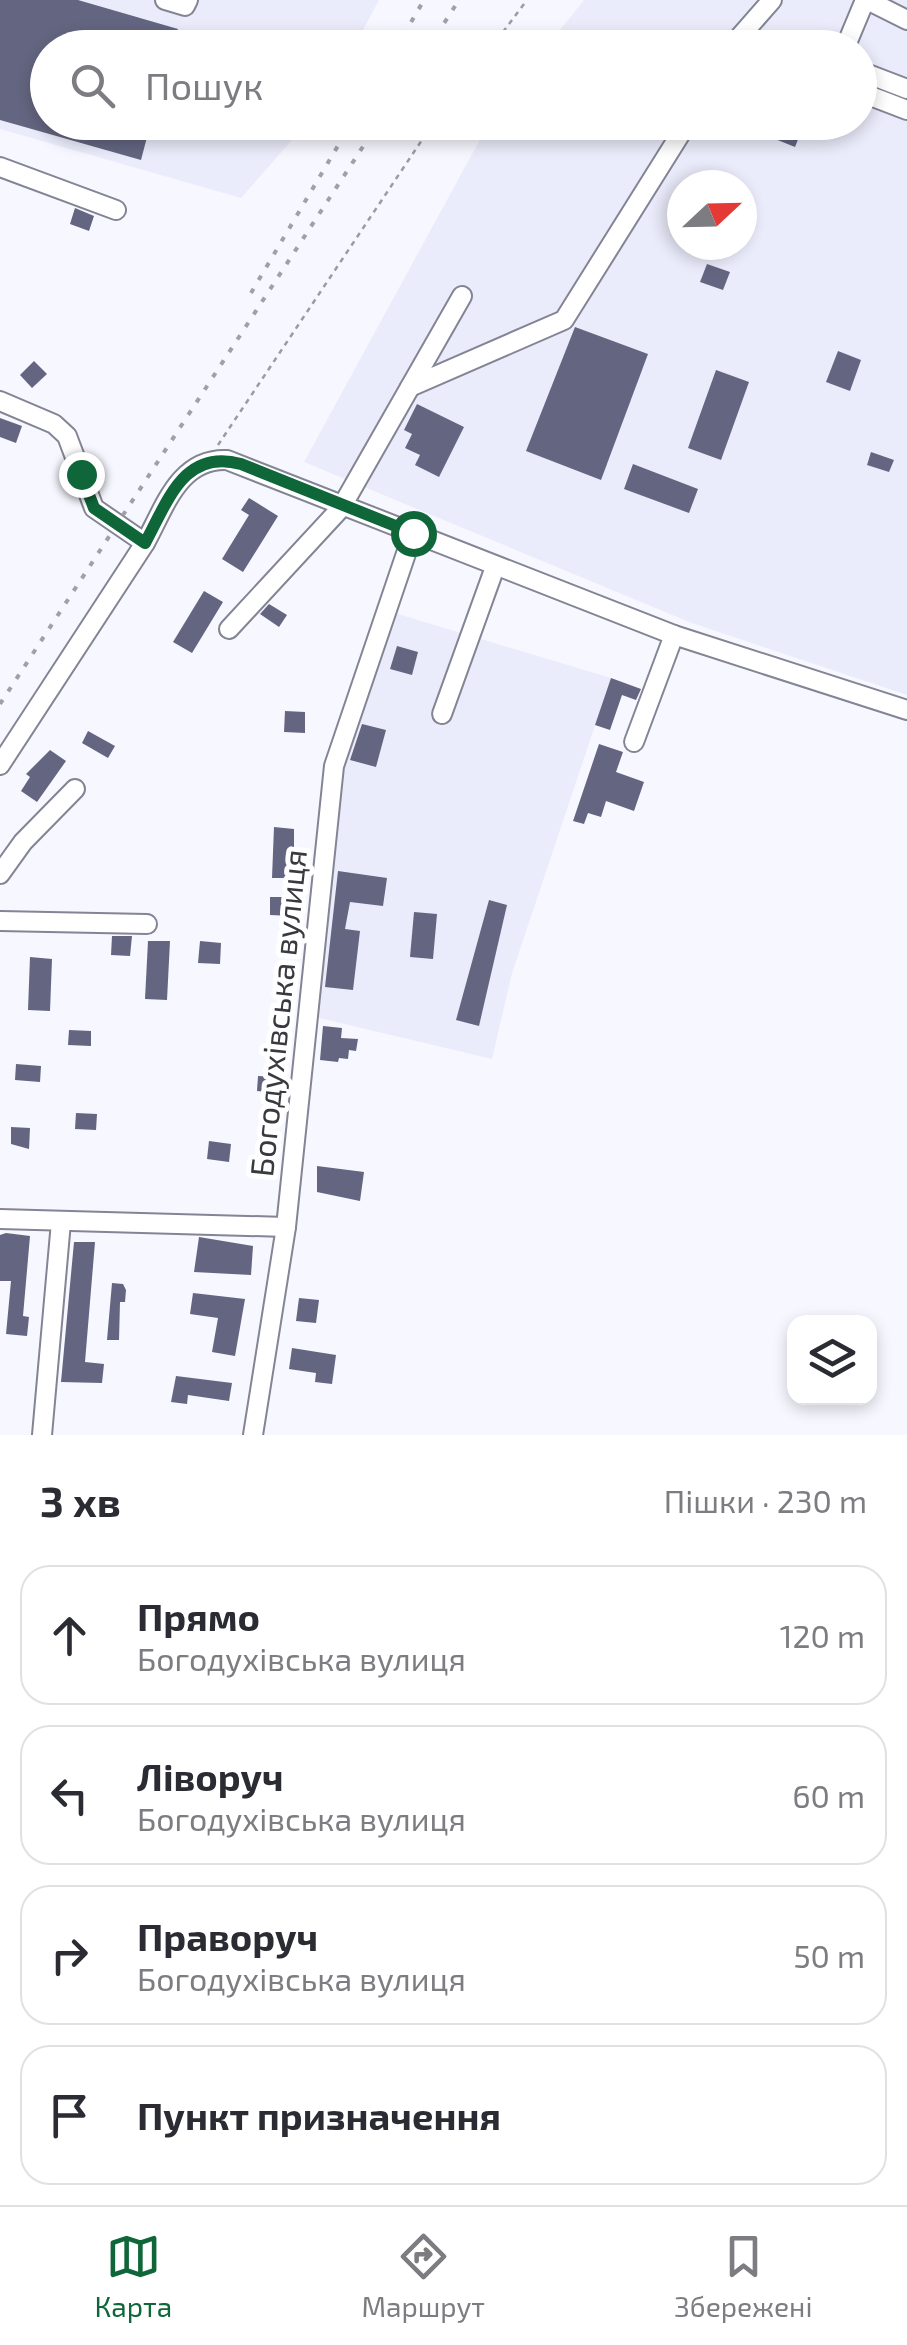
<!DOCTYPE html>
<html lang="uk">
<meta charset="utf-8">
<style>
:root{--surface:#fff;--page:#f7f7f7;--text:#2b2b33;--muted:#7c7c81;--line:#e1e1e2;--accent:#0f6739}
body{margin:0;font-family:"Exo 2",sans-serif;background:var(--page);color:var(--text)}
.controls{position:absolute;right:30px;bottom:30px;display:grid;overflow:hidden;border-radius:20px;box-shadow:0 5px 15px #0003}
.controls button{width:90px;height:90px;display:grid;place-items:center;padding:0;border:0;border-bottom:2px solid var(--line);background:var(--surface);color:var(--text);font:50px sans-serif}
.compass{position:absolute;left:667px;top:170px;width:90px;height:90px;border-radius:50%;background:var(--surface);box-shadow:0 5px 15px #0003;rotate:68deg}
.stop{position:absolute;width:30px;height:30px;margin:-22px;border:8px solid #0f6739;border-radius:50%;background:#fff}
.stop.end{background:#0f6739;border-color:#fff;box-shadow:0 2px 10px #0008}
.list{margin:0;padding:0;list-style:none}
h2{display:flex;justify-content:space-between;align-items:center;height:130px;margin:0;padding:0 40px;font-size:42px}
h2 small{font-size:32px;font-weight:400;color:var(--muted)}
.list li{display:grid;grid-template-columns:65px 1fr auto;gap:30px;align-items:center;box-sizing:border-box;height:140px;margin:0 20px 20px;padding:0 20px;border:2px solid var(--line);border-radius:30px}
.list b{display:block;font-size:38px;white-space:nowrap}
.list p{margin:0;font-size:32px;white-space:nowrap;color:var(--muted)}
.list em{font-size:32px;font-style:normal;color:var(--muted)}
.icon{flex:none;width:55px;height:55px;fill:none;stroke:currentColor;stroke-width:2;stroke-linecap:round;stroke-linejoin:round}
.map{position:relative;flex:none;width:907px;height:1435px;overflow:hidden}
.search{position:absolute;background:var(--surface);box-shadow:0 5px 15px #0003;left:30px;right:30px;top:30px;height:110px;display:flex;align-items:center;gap:25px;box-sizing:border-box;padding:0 35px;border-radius:55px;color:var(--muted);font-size:38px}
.sheet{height:770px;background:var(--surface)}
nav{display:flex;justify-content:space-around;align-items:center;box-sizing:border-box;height:140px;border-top:2px solid var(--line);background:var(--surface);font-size:28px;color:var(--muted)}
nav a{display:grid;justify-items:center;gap:5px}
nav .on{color:var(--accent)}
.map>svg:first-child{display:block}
</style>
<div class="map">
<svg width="907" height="1435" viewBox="0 0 907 1435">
<rect width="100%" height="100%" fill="#f7f7ff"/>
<g fill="#ebecfb" fill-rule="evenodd">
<path d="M0 0H379L354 47 48 48V122L307 123 241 198 0 129Z"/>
<path d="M584 0H907V695L689 622 304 462 489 123 860 122V48L546 47ZM682 185H742V245H682Z"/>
<path d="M388 611 611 678 512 973 492 1059 311 1016 334 766Z"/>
</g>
<g fill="#646580">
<path d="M0 0H78L178 29 173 48H48V122H151L141 160 0 120Z"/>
<path d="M733 122H805L795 147Z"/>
<path d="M75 208 94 216 89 231 70 224Z"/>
<path d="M707 264 730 272 723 290 700 282Z"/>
<path d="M575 327 648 354 601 480 526 451Z"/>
<path d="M838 351 861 360 850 391 826 382Z"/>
<path d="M34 361 47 374 32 388 20 375Z"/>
<path d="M716 370 749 382 721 460 688 448Z"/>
<path d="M417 404 464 427 439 477 415 465 420 455 405 448 412 434 404 430Z"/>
<path d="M0 418 22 426 16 443 0 437Z"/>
<path d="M871 452 894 460 889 472 867 465Z"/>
<path d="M633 464 698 489 689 513 624 489Z"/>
<path d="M249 498 278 516 243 572 222 559 249 515 241 510Z"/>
<path d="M204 591 223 602 192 653 173 642Z"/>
<path d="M269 604 287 615 279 627 260 614Z"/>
<path d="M397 646 418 652 412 675 390 669Z"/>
<path d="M611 678 641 689 636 700 622 695 610 730 595 725Z"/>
<path d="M285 711 305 712V733L284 732Z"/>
<path d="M362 724 386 730 376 767 350 760Z"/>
<path d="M88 731 115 746 108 758 82 743Z"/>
<path d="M599 744 623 752 616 772 644 782 634 811 606 801 601 817 588 813 584 824 573 821Z"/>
<path d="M50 750 66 761 37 802 21 791 30 777 26 774Z"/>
<path d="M274 827 294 829V878H272Z"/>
<path d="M338 871 387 878 383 906 350 902 345 929 360 931 353 990 325 987Z"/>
<path d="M270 897H292V916L270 915Z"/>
<path d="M489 900 507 905 479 1026 456 1020Z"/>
<path d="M414 912 437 914 433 959 410 957Z"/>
<path d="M112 936H132L130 956 111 955Z"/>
<path d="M148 941H170L167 1000 145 999Z"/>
<path d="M200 941 221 943 220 964 198 963Z"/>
<path d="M30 957 52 959 50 1011 28 1010Z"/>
<path d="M323 1026 342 1028 341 1038 358 1039 356 1051 349 1050 348 1059 339 1058 338 1062 320 1060Z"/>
<path d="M69 1030 91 1031V1046L68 1045Z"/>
<path d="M16 1064 41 1066 40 1082 15 1080Z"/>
<path d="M258 1076 278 1077 277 1093 257 1091Z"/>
<path d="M76 1113 97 1114 96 1130 75 1129Z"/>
<path d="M11 1127 30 1128 29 1149 11 1144Z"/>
<path d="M209 1141 231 1144 229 1162 207 1159Z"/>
<path d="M317 1166 364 1172 360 1201 317 1192Z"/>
<path d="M6 1233 30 1236 23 1316 29 1317 27 1336 6 1334 11 1281H0V1235Z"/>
<path d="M199 1237 253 1246 251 1275 194 1272Z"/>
<path d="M74 1242H95L85 1362 104 1364 102 1383 61 1382Z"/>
<path d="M112 1283 123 1284 126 1290 125 1302H120L119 1340H107Z"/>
<path d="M193 1293 245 1299 235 1356 212 1352 218 1318 190 1314Z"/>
<path d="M299 1298 319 1300 316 1323 296 1321Z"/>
<path d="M292 1348 336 1355 332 1384 315 1382 316 1373 289 1369Z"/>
<path d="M176 1376 232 1383 229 1401 188 1395 187 1404 171 1402Z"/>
</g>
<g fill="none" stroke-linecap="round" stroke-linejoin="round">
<defs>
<g id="minor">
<path d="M165 0 185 6 188 0"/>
<path d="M867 0 907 20"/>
<path d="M730 48 772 0"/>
<path d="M845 48 865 0"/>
<path d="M860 71 907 89"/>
<path d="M860 92 907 110"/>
<path d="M0 167 116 210"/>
<path d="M410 387 564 320 688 122"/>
<path d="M0 401 54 424 67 436 94 508 145 543C165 507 179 458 227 460L674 635 907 710"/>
<path d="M229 629 341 508 462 296"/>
<path d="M442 714 495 567"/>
<path d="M634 742 674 635"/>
<path d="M0 765 145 543"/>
<path d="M0 874 23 842 75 789"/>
<path d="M0 921 147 924"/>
<path d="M0 1219 286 1227"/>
<path d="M42 1435 61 1222"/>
<path d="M253 1435 286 1227 334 766 413 533"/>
</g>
</defs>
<use href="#minor" stroke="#838494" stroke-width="22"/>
<g stroke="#9b9ba2" stroke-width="2.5" stroke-dasharray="5 5" stroke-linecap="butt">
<path d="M491 48 527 0"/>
<path d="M218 445 434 122"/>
</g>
<use href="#minor" stroke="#fff" stroke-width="18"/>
<g stroke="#a0a0a7" stroke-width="4" stroke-dasharray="5 10" stroke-linecap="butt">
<path d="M396 48 424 0"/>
<path d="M428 48 459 0"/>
<path d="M251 293 352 122"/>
<path d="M0 704 379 122"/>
</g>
</g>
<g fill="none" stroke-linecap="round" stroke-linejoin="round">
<path stroke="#0f6739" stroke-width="12" d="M81 474 94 508 145 543C168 501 184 448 241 464L413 533"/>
</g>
<g text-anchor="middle" stroke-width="10" stroke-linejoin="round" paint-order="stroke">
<g font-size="32" fill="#393940" stroke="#fff">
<text transform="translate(279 1013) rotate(-84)" y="11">Богодухівська вулиця</text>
</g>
</g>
</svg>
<div class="controls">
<button><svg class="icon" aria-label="layers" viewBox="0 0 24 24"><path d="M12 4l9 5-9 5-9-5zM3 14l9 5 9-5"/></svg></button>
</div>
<svg class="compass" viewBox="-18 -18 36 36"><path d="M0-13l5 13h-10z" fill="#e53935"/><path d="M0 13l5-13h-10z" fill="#7c7c81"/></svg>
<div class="stop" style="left:413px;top:533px"></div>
<div class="stop end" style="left:81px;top:474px"></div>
<div class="search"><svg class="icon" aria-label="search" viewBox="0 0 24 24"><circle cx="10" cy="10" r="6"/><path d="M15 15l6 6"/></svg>Пошук</div>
</div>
<section class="sheet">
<h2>3 хв<small>Пішки · 230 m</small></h2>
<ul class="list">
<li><svg class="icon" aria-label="ahead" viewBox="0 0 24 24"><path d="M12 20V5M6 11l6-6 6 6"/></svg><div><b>Прямо</b><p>Богодухівська вулиця</p></div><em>120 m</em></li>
<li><svg class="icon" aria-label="left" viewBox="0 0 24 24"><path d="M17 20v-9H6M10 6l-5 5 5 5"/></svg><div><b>Ліворуч</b><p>Богодухівська вулиця</p></div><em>60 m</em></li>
<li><svg class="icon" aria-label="right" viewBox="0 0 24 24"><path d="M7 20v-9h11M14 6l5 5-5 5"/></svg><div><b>Праворуч</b><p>Богодухівська вулиця</p></div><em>50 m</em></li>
<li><svg class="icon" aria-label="arrive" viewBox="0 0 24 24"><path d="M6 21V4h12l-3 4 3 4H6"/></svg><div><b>Пункт призначення</b></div></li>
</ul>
</section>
<nav>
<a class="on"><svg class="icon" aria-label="map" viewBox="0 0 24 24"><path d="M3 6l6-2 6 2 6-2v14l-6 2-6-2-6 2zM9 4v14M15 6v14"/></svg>Карта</a>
<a><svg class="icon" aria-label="directions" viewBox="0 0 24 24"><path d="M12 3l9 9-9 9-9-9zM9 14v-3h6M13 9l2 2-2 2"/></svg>Маршрут</a>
<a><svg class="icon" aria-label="saved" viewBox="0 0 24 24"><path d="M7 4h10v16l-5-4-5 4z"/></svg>Збережені</a>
</nav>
